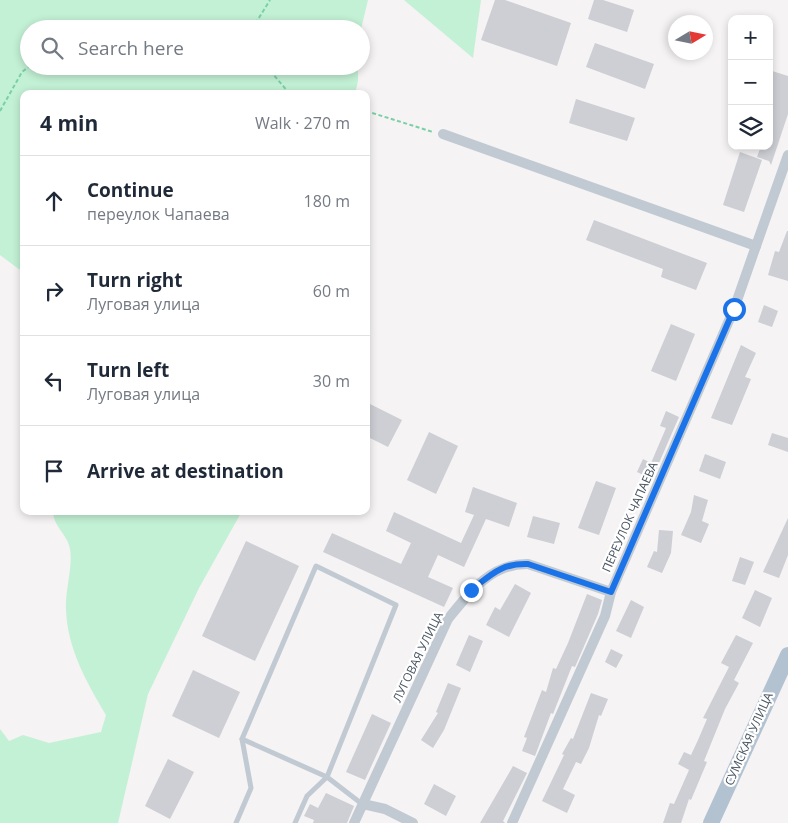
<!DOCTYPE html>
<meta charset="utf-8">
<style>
:root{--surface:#fff;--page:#f6f6f7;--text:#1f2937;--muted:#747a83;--line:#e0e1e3}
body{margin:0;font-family:"Open Sans",sans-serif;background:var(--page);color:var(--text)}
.controls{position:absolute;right:15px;top:15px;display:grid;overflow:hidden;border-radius:10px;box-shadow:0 2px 8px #0003}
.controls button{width:45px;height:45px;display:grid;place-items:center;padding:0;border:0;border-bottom:1px solid var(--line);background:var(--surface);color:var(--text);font:25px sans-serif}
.compass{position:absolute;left:668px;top:15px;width:45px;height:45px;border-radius:50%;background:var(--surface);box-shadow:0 2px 8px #0003;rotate:80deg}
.stop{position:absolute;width:15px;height:15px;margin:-11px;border:4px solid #1a73e8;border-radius:50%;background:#fff}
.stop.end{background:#1a73e8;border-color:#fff;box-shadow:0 1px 5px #0008}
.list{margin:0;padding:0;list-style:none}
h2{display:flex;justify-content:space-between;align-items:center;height:65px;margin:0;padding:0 20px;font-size:21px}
h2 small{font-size:16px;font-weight:400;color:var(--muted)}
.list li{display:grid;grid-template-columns:32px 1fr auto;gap:15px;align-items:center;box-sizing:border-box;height:90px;padding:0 20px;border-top:1px solid var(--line)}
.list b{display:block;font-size:19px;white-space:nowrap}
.list p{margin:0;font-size:16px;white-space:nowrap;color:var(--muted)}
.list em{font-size:16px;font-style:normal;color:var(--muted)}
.icon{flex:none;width:28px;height:28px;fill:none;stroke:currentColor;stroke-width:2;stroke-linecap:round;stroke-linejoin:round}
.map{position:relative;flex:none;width:788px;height:823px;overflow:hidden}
.search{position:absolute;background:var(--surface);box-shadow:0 2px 8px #0003;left:20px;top:20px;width:350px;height:55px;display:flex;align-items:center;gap:12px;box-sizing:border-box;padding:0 18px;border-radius:28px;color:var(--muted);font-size:19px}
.panel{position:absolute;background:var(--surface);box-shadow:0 2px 8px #0003;left:20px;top:90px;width:350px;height:425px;border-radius:10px}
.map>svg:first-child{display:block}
</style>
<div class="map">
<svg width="788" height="823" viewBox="0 0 788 823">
<rect width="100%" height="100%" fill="#f5f3f3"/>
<g fill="#c3f1d5">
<path d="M0 0H368L361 29H29V66H358V81L355 94H24V273L0 255Z"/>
<path d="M404 0H481L473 58Z"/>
<path d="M53 511H242L199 588 148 694 118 823H0V729L9 741 23 735 49 743 101 732 106 715C87 683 67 648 66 609 65 590 73 568 70 549 68 535 53 526 53 511Z"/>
</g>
<g fill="#cdcfd5">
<path d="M495 0H505L571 23 557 66 481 40Z"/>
<path d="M594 0H603L634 10 627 32 588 19Z"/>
<path d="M595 43 654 64 645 89 586 67Z"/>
<path d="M769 70 788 76V114L771 165 769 161 757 157 761 146H769Z"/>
<path d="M576 99 635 118 627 141 569 123Z"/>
<path d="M740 152 762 160 744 212 723 205Z"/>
<path d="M594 220 707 263 696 290 661 277 663 269 586 240Z"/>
<path d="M787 231H788V281L768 275 775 251 779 252Z"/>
<path d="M764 305 778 311 772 327 758 322Z"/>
<path d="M671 324 695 334 676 381 651 371Z"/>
<path d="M741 345 756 353 745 377 751 379 732 425 711 418Z"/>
<path d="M366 402 402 420 388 447 366 436Z"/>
<path d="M666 411 679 417 652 479 637 472 643 459 651 463 666 428 660 426Z"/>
<path d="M429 432 458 446 436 494 407 480Z"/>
<path d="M772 433 788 438V452L768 445Z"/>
<path d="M705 454 726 462 720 479 699 471Z"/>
<path d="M596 481 616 488 599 535 578 528Z"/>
<path d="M473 487 517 503 509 527 486 519 464 567 438 555 428 577 453 588 444 607 323 552 332 533 401 564 411 543 386 531 394 512 461 543 474 515 465 512Z"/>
<path d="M694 495 708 500 702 521 709 524 701 543 681 535 691 512Z"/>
<path d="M533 516 560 523 554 544 527 537Z"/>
<path d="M788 518V555L779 578 763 572Z"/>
<path d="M659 530 673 531 671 553 662 573 647 567 654 551 657 552Z"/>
<path d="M246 541 299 566 255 661 202 636Z"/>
<path d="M740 557 754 562 745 585 732 581Z"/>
<path d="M515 584 531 593 509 637 486 625 495 607 500 610Z"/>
<path d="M755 590 772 598 760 627 742 618Z"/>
<path d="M587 594 602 600 598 614 575 667 572 666 553 714 551 713 535 756 522 751 527 738 524 737 542 690 546 692 553 668 556 669 568 643Z"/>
<path d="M631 600 644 607 631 638 616 631Z"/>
<path d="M469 635 483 641 470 672 456 665Z"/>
<path d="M736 635 753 643 734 680 739 683 725 709 704 761 707 762 691 800 689 799 681 823H663L670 803 674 804 689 770 678 764 684 752 691 755 698 740 707 719 703 718 729 667 721 663Z"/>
<path d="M611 649 623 655 616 668 605 662Z"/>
<path d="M193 670 240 692 219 738 172 716Z"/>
<path d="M448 683 461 688 444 730 433 748 421 740 438 713 436 712Z"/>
<path d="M591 693 608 699 601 716 599 715 589 748 581 764 576 762 563 789 575 795 567 813 542 801 564 755 562 754 571 738 573 739Z"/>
<path d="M372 714 391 723 365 780 346 772Z"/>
<path d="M168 759 194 772 170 819 145 806Z"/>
<path d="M513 766 527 773 503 821 505 823H480Z"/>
<path d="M434 784 456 796 446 816 424 804Z"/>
<path d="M326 793 354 806 347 823H313L314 820 304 816 310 804 318 808Z"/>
</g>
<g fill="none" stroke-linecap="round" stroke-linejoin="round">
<g stroke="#7ad0a6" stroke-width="2" stroke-dasharray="4 2.5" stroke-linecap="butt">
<path d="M187 29 209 26 251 28"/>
<path d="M252 29 270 0"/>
<path d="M266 66 290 94"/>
<path d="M0 111 22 72 30 66"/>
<path d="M366 111 433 132"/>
</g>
<g stroke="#c1cad2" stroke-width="5">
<path d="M242 739 327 777 362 804"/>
<path d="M236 823 251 788 242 739 316 566 396 605 327 777 307 796 295 823"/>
</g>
<g stroke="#c1cad2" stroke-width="10">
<path d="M443 134 756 246 788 155"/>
<path d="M363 804 385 809 413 823"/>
<path d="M354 823 448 619C469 593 491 563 528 564L611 592"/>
<path d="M512 823 605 616 611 592 734 309 756 246"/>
</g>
<path stroke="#b3c2d1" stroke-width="16" d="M711 823 788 655"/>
</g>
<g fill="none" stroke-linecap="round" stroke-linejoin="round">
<path stroke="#1a73e8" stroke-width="6" d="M471 590C491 575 501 563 528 564L611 592 734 309"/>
</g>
<g text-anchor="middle" stroke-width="4.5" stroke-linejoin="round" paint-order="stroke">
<g font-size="12" fill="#4a5661" stroke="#fff">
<text transform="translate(630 517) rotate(-66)" y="4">ПЕРЕУЛОК ЧАПАЕВА</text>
<text transform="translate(418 657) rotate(-64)" y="4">ЛУГОВАЯ УЛИЦА</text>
<text transform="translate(749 739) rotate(-66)" y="4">СУМСКАЯ УЛИЦА</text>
</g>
</g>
</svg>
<div class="controls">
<button>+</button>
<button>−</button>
<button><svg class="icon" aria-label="layers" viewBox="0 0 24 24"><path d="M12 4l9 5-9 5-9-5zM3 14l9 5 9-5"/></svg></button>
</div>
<svg class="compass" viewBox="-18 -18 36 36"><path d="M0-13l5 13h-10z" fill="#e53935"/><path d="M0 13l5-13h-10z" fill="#747a83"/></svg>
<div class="stop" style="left:734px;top:309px"></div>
<div class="stop end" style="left:471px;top:590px"></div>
<div class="search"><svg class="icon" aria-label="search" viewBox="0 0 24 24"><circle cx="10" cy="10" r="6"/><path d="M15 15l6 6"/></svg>Search here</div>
<section class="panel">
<h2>4 min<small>Walk · 270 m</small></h2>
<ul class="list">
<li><svg class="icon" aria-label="ahead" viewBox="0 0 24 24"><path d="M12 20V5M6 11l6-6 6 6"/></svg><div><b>Continue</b><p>переулок Чапаева</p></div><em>180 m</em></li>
<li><svg class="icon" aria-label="right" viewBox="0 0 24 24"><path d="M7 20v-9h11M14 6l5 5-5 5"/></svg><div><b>Turn right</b><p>Луговая улица</p></div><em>60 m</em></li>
<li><svg class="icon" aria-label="left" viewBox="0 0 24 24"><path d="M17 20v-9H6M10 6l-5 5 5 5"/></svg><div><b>Turn left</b><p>Луговая улица</p></div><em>30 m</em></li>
<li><svg class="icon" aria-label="arrive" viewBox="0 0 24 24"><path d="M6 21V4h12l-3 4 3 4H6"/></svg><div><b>Arrive at destination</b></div></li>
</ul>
</section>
</div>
